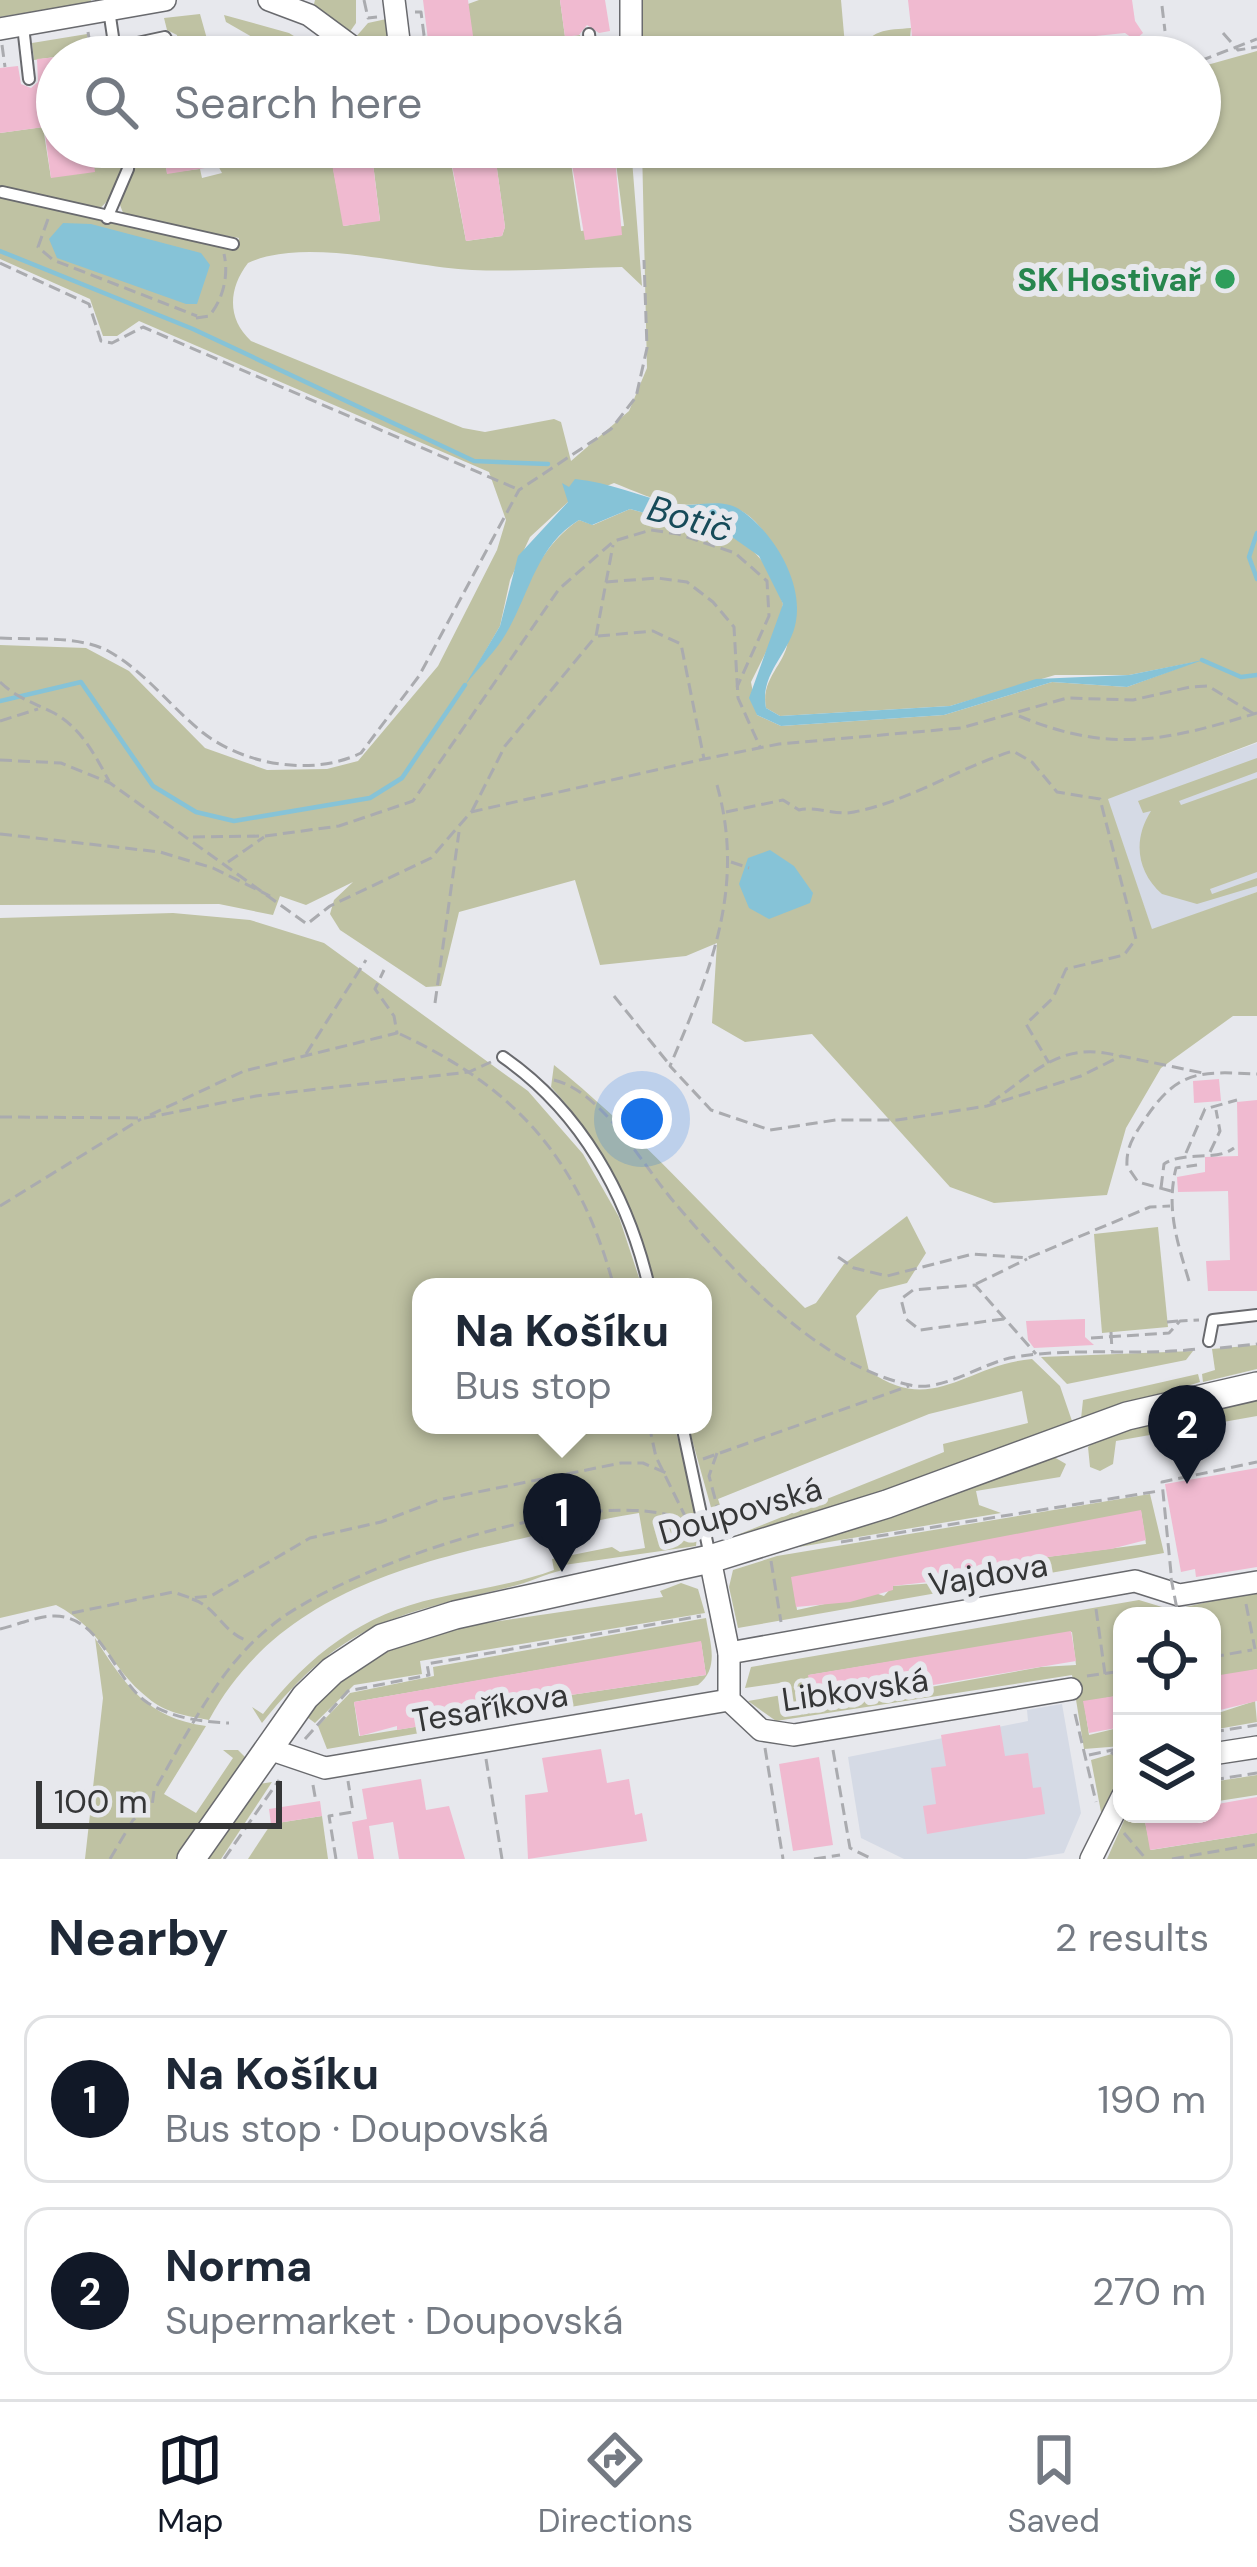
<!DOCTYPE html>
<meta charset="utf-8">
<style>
:root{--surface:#fff;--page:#f2f2f3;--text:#1f2937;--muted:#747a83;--line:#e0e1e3;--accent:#111827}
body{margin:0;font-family:"DM Sans",sans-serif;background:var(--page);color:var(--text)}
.controls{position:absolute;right:36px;bottom:36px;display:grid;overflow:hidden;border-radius:24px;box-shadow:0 3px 9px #0004}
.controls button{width:108px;height:108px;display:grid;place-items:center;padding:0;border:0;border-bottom:3px solid var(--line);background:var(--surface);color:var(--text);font:60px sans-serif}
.scale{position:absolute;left:36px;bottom:30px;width:246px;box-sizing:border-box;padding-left:12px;border:6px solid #353637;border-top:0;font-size:33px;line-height:42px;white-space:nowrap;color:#353637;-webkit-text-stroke:9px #e7e8ed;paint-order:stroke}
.you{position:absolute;left:642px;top:1119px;width:42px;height:42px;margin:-30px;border:9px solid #fff;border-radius:50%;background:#1a73e8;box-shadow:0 0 0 18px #1a73e833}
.badge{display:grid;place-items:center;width:78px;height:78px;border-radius:50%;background:var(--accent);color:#fff;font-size:39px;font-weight:700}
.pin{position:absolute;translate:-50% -99px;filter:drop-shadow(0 3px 6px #0008)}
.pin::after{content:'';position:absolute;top:63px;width:42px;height:36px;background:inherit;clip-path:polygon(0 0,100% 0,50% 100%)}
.popup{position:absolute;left:412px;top:1278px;width:300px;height:156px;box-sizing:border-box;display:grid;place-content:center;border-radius:24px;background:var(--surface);filter:drop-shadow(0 3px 9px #0005);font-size:39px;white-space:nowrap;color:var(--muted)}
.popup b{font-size:45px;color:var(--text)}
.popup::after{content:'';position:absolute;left:50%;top:100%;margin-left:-24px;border:24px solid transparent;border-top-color:var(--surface)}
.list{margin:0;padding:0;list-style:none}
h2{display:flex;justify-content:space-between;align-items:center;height:156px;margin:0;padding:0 48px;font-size:51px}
h2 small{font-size:39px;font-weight:400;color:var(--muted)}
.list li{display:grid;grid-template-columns:78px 1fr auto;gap:36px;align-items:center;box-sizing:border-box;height:168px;margin:0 24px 24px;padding:0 24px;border:3px solid var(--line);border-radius:24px}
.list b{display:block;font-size:45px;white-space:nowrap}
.list p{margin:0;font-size:39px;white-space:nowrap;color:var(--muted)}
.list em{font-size:39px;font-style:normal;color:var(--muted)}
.icon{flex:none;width:66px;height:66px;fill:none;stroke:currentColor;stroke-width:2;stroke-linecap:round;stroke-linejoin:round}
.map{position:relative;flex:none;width:1257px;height:1859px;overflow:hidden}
.search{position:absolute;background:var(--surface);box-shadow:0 3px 9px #0004;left:36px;right:36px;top:36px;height:132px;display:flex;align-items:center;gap:30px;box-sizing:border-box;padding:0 42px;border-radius:66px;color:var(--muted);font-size:45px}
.sheet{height:540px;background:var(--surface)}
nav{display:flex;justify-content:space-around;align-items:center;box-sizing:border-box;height:168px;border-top:3px solid var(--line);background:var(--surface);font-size:33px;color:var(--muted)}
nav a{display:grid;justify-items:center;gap:6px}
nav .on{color:var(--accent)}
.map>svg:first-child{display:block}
</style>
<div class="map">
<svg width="1257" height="1859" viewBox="0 0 1257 1859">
<rect width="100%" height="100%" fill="#e7e8ed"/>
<g fill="#d5dae5">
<path d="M1257 743V892L1152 930 1107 798Z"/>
<path d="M1062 1704 1081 1813 1064 1853 1026 1859H904L861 1838 848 1757 1028 1721 1027 1710Z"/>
</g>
<g fill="#bfc2a3" fill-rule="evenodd">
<path d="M0 0H91V2L0 17Z"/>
<path d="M315 0H356V23L349 33 313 8Z"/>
<path d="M479 0H560L565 37 580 35 581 53 560 56 556 44 526 48 527 57 522 47 509 49 510 57 505 51 460 57 459 52 474 49 468 4Z"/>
<path d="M640 0H841L846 57H641Z"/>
<path d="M200 14 207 39 179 52 177 35 167 30 164 18Z"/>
<path d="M224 15 289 33 328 57 283 55 226 22Z"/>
<path d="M391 18 396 57H378L355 38 368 23Z"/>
<path d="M911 28 908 57H865C864 28 889 30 911 28Z"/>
<path d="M87 34 89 52 34 60 32 43Z"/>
<path d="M1257 51V742L1108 799 1152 929 1257 892V1016H1233L1161 1068 1126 1128 1107 1195 994 1203 950 1187 812 1034 745 1042 712 1023 717 943 686 956 600 965 575 880 459 912 441 986 426 987 340 930 330 914 334 900 353 882 306 905 280 896 273 915 219 904 0 905V645L86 648 129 671 205 748 267 770 327 769 358 761 438 666 497 550 506 520 489 472 139 321 117 336H103L90 299 0 259V133L43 127 51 178 92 147H125C126 171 117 195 98 210L4 187 1 197 236 249 239 238 125 218 120 205 134 147H163L167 173 200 169 202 178 222 173 208 147H329L344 226 380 220 371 147H407L419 161 450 157 466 241 502 236 505 227 494 147H566L546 152 544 165 571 163 581 231 624 226 614 147H631L642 286 622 267C572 268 521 272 472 270 408 267 306 236 248 263 228 289 227 319 251 341L463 428 485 432 554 419 561 422 571 461 629 411 647 368 642 147H1200V67ZM614 483C634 491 656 501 677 504 696 507 714 500 733 507 779 524 790 596 788 639 787 663 760 678 766 708L780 716 950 706 1055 675H1129L1195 662 1127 687 1052 682 944 715 781 726 757 715 751 682 778 628 783 604 771 571 748 545 732 537 630 509 593 525 579 520C525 556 515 630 471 676L500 626 510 580 530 537 568 502Z"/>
<path d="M1257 758V772L1179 801 1181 805 1257 778V872L1210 889 1212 894 1257 878V886L1197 904 1162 894C1136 871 1133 839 1151 811L1143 813 1138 801Z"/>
<path d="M173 913 250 920 324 943 528 1091 583 1154 619 1217 642 1287H421V1425H674L699 1515 696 1546 564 1565 563 1570C545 1574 528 1583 510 1587 390 1616 343 1623 262 1723L252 1707 263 1714C309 1655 362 1614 437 1598 476 1589 516 1584 554 1570L552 1559 612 1547 620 1552 645 1548 639 1513C599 1519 559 1530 520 1539 398 1565 273 1601 209 1720 188 1716 165 1713 148 1698 109 1667 104 1630 56 1605L0 1618V918Z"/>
<path d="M554 1065C645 1138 721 1227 805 1308L816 1303 844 1264 907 1216 926 1253 907 1283 879 1290 856 1316 869 1371C933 1416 965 1365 1032 1359L1060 1386 1072 1421 880 1492 726 1540 722 1532 728 1529 732 1537 944 1452 943 1444 1028 1423 1022 1391 929 1414 718 1499 722 1511H712L688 1425H703V1287H654C633 1210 606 1146 551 1087Z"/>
<path d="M1158 1227 1168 1327 1102 1333 1094 1234Z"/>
<path d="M1257 1345V1369L1203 1382 1202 1374 1215 1370 1212 1349Z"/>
<path d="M1193 1351 1186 1360 1067 1384 1041 1357Z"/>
<path d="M1198 1374 1200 1382 1081 1419 1083 1400Z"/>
<path d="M1257 1397V1416L1116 1441 1113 1464 1100 1471 1090 1467 1088 1447 1094 1442 1163 1419Z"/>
<path d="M1054 1457 1066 1464 1060 1477 976 1491 979 1505 1001 1513 787 1549Z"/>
<path d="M1150 1494 1164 1553 738 1628 729 1587 733 1570 777 1556ZM1141 1511 1146 1544 1024 1560 1015 1570 1006 1567 963 1579 962 1574 936 1579V1583L893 1586 884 1596 875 1593 797 1610 792 1578Z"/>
<path d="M681 1583 698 1589 705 1613 420 1661 422 1674 354 1685 315 1723 303 1714 331 1685 382 1649 438 1630 663 1597 660 1591Z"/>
<path d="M1257 1591V1669L1215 1679 1212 1616H1122V1695L1084 1702 1089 1735 1122 1727V1746L1084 1749 1072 1675 776 1721 748 1701 782 1695 780 1683 745 1688 751 1667 1139 1600 1172 1610ZM1072 1632 1076 1665 1041 1667 814 1708 809 1675Z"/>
<path d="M706 1618C710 1643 720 1668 698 1685L327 1749 318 1726 350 1693 434 1676 433 1667ZM701 1642 706 1675 470 1710 458 1720 421 1722V1726L359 1736 354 1702Z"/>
<path d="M95 1638C125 1685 147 1718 206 1726L164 1794 196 1813 233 1758 223 1750H238L246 1758 179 1859H85L103 1698Z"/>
<path d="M1255 1701 1257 1722 1212 1730V1715Z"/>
<path d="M1122 1751V1781L1102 1817 1091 1760Z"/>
<path d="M1257 1775V1795L1212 1802V1782Z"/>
<path d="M272 1782 221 1859H203L259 1784Z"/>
<path d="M1127 1814H1157L1144 1817 1151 1850 1257 1833V1859H1107Z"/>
<path d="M322 1816 328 1859H248L271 1824Z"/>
</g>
<g fill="#86c3d7">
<path d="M63 223 91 224 201 253 210 265 197 304H186L57 258 49 239Z"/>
<path d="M575 479C610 482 640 497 674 504 695 508 720 497 739 509 773 531 803 581 796 621 791 653 759 673 766 708L780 716 950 706 1036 679 1129 675 1203 660 1127 687 1052 682 944 715 781 726 757 715 749 698 783 604 759 556 732 537 630 509 592 525 579 520C534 547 529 599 502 640 491 656 477 670 465 685L500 626 518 556 568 502 562 483 569 487Z"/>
<path d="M770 850 794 866 813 893 810 903 769 919 749 908 739 884 748 858Z"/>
</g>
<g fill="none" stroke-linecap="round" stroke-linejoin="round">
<g stroke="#86c3d7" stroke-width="4.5">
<path d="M0 251 193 329 474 461 548 464"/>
<path d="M1257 533 1249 557 1257 579"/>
<path d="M1202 660 1241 677 1257 675"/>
<path d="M0 701 81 682 153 786 196 812 234 821 370 798 402 778 465 685"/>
</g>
</g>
<g fill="#f0bad0">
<path d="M423 0H468L475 50 464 51 453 42 444 54 430 56Z"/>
<path d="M560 0H605L610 31 599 33 587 25 579 35 565 37Z"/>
<path d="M908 0H1132L1135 21 1143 33 1135 40 1125 33 1086 37 1087 53 1062 55 1028 57 1027 43 899 57 913 45Z"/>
<path d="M57 57V147H92L95 172 51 178 44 127 0 133V68L18 66 21 84 31 88 38 82 37 59Z"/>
<path d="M163 147H208L211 167 167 174Z"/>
<path d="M329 147H371L380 221 343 226Z"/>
<path d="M494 147 505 227 502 236 466 241 449 148Z"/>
<path d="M569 147H614L622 235 585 240Z"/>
<path d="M1219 1079 1221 1101 1194 1103 1193 1081Z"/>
<path d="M1257 1100V1291H1208L1206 1261 1230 1260 1228 1191 1178 1192 1177 1177 1205 1172V1157L1238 1156 1237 1102Z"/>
<path d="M1085 1319V1337L1094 1345 1034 1348 1028 1340 1026 1321Z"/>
<path d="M1257 1468V1567L1196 1577 1195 1569 1181 1572 1165 1484Z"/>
<path d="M1141 1510 1146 1540 1111 1549 1024 1560 980 1571V1576L893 1586V1590L850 1602 796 1607 791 1577Z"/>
<path d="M1071 1631 1076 1661 814 1705 808 1675Z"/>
<path d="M701 1641 706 1675 470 1710 459 1720 421 1722V1726L397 1730V1726L360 1736 354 1702Z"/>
<path d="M1257 1669V1701L1212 1712 1214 1676Z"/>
<path d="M1122 1695V1727L1089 1733 1083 1701Z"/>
<path d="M1000 1725 1005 1756 1028 1753 1033 1788 1041 1787 1045 1814 927 1834 923 1806 936 1804 931 1768 946 1766 941 1735Z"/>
<path d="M601 1749 607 1783 629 1779 635 1815 642 1813 647 1841 528 1859 525 1795 548 1792 542 1758Z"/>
<path d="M819 1757 833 1845 793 1851 779 1764Z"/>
<path d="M421 1779 426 1810 449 1806 465 1859H399L393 1822 369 1826 374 1859H358L352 1822 367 1819 362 1789Z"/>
<path d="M1257 1797V1833L1150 1850 1144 1816 1212 1814V1805Z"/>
<path d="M320 1801 322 1816 271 1824 269 1809Z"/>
</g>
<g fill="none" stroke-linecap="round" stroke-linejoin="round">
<defs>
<g id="lane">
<path d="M109 10 116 57"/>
<path d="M23 26 29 79"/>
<path d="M589 34 592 57"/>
<path d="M114 48 165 37 174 53"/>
<path d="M454 52 455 57"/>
<path d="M2 192 233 244"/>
<path d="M107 218 128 169 130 147"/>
<path d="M503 1057C581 1111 628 1196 649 1287"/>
<path d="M1209 1341 1213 1320 1257 1315"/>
<path d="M682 1425 710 1556"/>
</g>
<g id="street">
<path d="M269 0 309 15 366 57"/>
<path d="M394 0 401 57"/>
<path d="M0 29 165 0"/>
<path d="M616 57 631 43V0"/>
<path d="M710 1559 729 1653V1700L761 1730 794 1735 1071 1689"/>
<path d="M729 1653 1135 1581 1179 1595 1257 1582"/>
<path d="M266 1748 325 1768 729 1700"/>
<path d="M1212 1754 1257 1747"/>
<path d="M1091 1859 1122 1797"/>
</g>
<path id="secondary" d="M191 1859 305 1697 332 1671 382 1638 455 1615 710 1559 887 1504 1127 1416 1257 1386"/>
</defs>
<use href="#lane" stroke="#696a6e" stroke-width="14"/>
<use href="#street" stroke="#696a6e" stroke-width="24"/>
<use href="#secondary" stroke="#696a6e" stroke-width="30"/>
<g stroke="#aaabaf" stroke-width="3" stroke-dasharray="12 6" stroke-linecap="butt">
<path d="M364 0 368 18 377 17"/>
<path d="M1162 6 1165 31"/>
<path d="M415 12H421L425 43 418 44"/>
<path d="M88 32 92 57"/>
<path d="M1223 33 1238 50 1257 47"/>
<path d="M2 45 5 67"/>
<path d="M204 46 205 54"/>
<path d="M1168 50 1170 57"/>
<path d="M1200 61 1257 39"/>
<path d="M410 147 417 158 450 154"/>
<path d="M48 219 38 247 53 260 197 316"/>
<path d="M0 263 89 304 101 341 112 343 143 327 517 489"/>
<path d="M196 318 209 316C223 300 229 275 224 254"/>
<path d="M606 582 657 578 687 582 713 602 734 627 738 698 760 747"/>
<path d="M598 636 653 631 681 644 704 759"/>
<path d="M0 638C34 640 80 635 110 652 145 672 171 707 202 732 244 765 312 777 361 753L419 676 519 490 611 429 636 397 647 348 644 260"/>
<path d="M0 682C17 698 32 702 52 712 80 726 95 755 109 781"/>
<path d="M1019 716C1110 754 1166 741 1257 713"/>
<path d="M0 721 38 709"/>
<path d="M0 760 61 763 110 783 307 924 330 906 431 858 471 812 704 759 779 744 961 728 1067 698 1133 700 1190 687 1208 686 1254 714"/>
<path d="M717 785C746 888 710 972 670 1066L711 1110 770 1130 836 1120H897L987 1106 1081 1076 1121 1056 1203 1073"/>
<path d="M472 811 505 746 596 636 613 545"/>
<path d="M726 812 783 800 799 810C818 806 837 816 854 812 910 801 958 768 1013 751L1032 762 1057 792 1100 799 1136 939 1124 955 1066 969 1053 998 1026 1024 1049 1063"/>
<path d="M0 834 160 852 213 868 270 896"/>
<path d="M193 837 265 836 339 826 413 801 559 589 614 541 651 530 678 534 735 553 767 581 769 616 737 687"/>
<path d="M228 862 264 837"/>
<path d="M731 862 749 868"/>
<path d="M614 996 669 1064"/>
<path d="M435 1003 459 832"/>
<path d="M400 1034C518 1089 580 1161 614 1287"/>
<path d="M306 1054 366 960"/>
<path d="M554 1080C603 1092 643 1166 674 1202 735 1273 815 1364 910 1385 942 1393 983 1362 1015 1357 1075 1347 1138 1356 1198 1349"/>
<path d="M990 1103C1036 1072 1061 1040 1119 1056"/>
<path d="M150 1115 244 1071 397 1033 394 1016 375 989 384 970"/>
<path d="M0 1117 145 1118 256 1096 469 1072 491 1062"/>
<path d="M1210 1152 1220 1131 1216 1110"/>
<path d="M1186 1153 1205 1109 1237 1100"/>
<path d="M1161 1188 1164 1164C1186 1150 1216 1162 1234 1148"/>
<path d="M1171 1191 1138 1182 1127 1166C1126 1148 1133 1137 1143 1122 1177 1070 1198 1071 1257 1074"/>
<path d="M0 1206 141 1119"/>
<path d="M838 1257 854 1268 887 1276 973 1254 1028 1258 1150 1207 1170 1206"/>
<path d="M1189 1281C1177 1241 1166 1209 1176 1168L1197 1165"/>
<path d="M976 1284 1027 1259"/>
<path d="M1004 1319 920 1330 906 1319 901 1299 913 1290 975 1285 1036 1354"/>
<path d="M1167 1322 1178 1321"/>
<path d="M1111 1332 1112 1351"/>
<path d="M1091 1338 1169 1333 1180 1321 1199 1320"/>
<path d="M1220 1348 1257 1344"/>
<path d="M649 1425 656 1457 686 1518"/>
<path d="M717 1453 709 1476 721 1521"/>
<path d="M703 1459 909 1386"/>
<path d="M841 1542 1159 1491"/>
<path d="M771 1561 781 1622"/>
<path d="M1171 1573 1162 1482 1257 1462"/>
<path d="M192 1599C217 1607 223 1633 248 1641"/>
<path d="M1246 1604 1255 1649"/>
<path d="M1096 1609 1105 1674"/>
<path d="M72 1613 173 1592 191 1598 211 1596 310 1538 381 1522 438 1500 621 1463H643L666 1473"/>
<path d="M0 1629C17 1625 37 1616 55 1616 103 1617 114 1681 148 1703 173 1718 201 1722 229 1723"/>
<path d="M1212 1657 1252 1650"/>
<path d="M1087 1676 1122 1671"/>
<path d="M1075 1714 1096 1802"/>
<path d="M1212 1732 1257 1725"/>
<path d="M305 1739 348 1691 429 1675 427 1664 701 1616"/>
<path d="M765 1748 783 1859"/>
<path d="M833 1750 850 1848 872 1859"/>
<path d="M1111 1752 1122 1761"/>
<path d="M1089 1755 1122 1748"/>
<path d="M486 1759 502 1859"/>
<path d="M1212 1780 1257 1773"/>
<path d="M313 1785 316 1802"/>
<path d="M1124 1833 1146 1859"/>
<path d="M110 1859 133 1820 152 1806 154 1791C188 1733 218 1668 271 1626 344 1566 602 1478 688 1522"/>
<path d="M224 1859 279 1780"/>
<path d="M336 1859 329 1816 353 1812 348 1781"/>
<path d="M814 1859 840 1855"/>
<path d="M1172 1859 1257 1844"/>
</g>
<use href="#lane" stroke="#fff" stroke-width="10"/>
<use href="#street" stroke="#fff" stroke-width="21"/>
<use href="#secondary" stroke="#fff" stroke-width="27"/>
<path stroke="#aaabaf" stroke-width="3" stroke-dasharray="12 6" stroke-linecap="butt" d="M1171 1578 1177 1609"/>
</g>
<circle fill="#2e9e5b" stroke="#e7e8ed" stroke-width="4.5" cx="1225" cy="279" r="12"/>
<g text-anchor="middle" stroke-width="12" stroke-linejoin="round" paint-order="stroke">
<g font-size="33" font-weight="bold" fill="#27864d" stroke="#e7e8ed" text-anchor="end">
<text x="1201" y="291">SK Hostivař</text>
</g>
<g font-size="33" fill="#353637" stroke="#e7e8ed">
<text transform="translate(740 1510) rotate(-16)" y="12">Doupovská</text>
<text transform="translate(988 1574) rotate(-10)" y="12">Vajdova</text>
<text transform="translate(855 1689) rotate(-8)" y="12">Libkovská</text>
<text transform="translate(490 1707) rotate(-10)" y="12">Tesaříkova</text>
</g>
<g font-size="36" font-style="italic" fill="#174b59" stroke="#e7e8ed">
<text transform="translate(690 518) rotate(16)" y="13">Botič</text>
</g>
</g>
</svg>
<div class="controls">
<button><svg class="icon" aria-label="locate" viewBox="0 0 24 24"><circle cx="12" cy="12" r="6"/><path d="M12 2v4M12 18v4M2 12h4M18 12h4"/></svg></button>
<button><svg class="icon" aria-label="layers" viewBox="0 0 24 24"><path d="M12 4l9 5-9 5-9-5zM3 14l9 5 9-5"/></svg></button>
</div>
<div class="scale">100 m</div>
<div class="you"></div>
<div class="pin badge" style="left:562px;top:1572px">1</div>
<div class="popup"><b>Na Košíku</b>Bus stop</div>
<div class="pin badge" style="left:1187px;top:1484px">2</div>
<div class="search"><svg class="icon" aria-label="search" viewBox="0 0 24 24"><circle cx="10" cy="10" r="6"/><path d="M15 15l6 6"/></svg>Search here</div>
</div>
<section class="sheet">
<h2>Nearby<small>2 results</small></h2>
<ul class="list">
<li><span class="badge">1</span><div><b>Na Košíku</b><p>Bus stop · Doupovská</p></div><em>190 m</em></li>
<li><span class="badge">2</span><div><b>Norma</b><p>Supermarket · Doupovská</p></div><em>270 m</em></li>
</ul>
</section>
<nav>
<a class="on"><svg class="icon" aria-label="map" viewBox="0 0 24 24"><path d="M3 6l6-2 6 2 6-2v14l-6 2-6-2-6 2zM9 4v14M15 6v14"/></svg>Map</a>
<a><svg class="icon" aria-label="directions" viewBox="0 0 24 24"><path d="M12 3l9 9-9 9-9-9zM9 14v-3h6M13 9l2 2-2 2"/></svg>Directions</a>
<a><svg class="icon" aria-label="saved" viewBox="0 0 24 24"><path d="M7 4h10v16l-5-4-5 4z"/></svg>Saved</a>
</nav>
